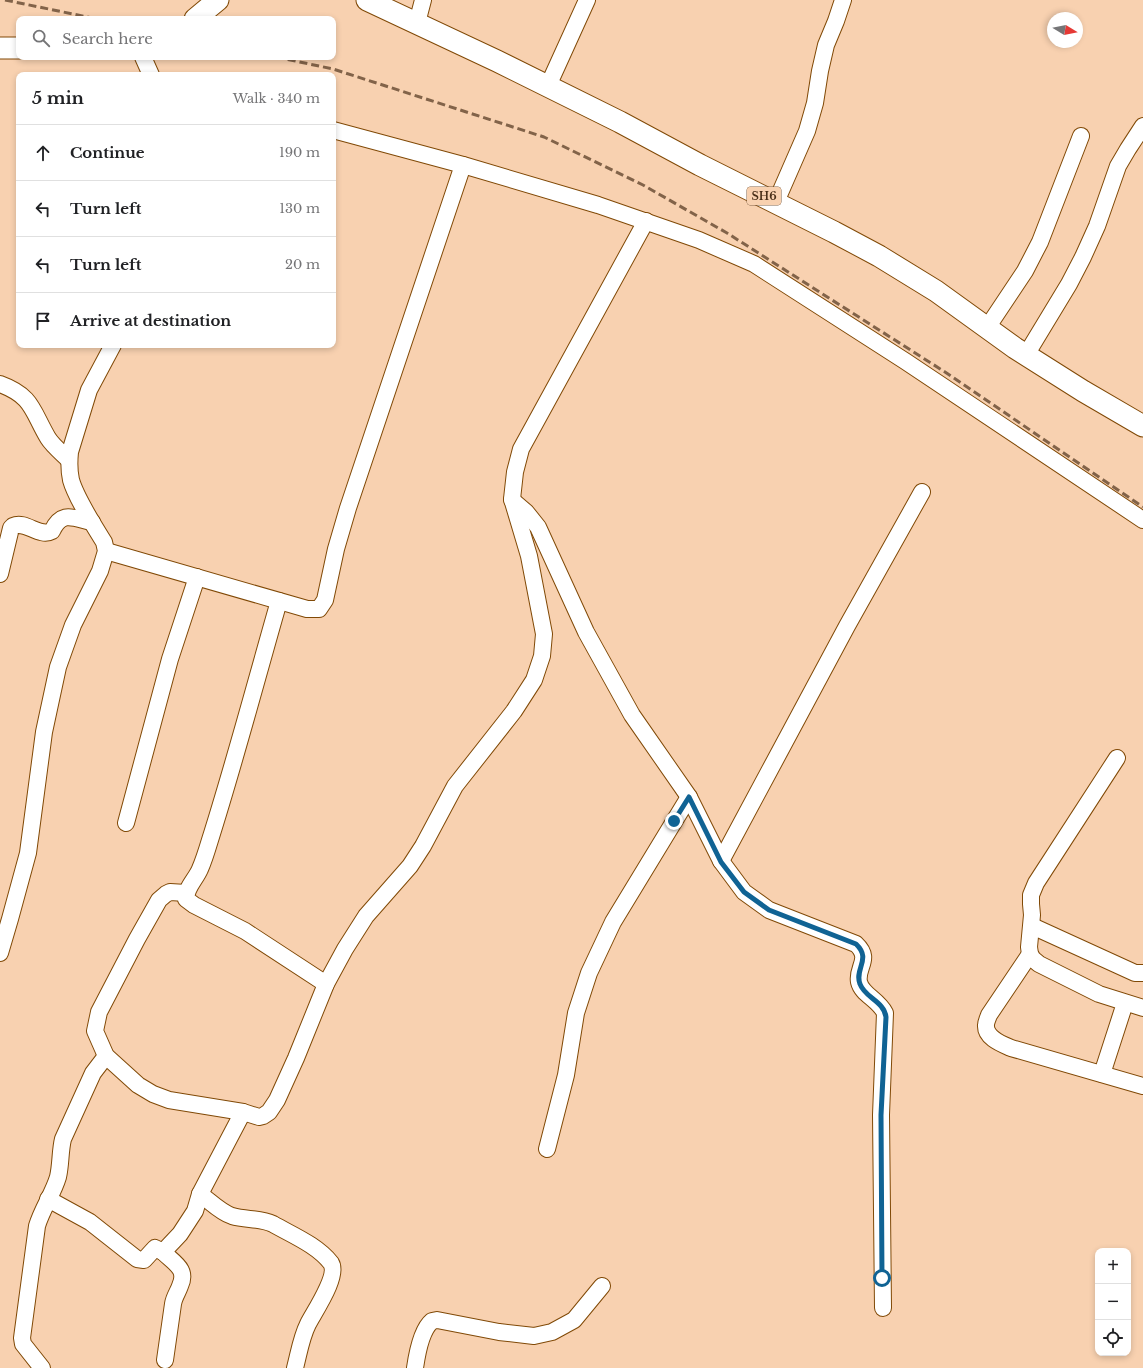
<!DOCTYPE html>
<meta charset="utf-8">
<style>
:root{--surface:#fff;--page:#f2f2f2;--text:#202124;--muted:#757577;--line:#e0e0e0}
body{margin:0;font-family:"Libre Baskerville",serif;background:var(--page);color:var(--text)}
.controls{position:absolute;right:12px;bottom:12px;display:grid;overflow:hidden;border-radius:8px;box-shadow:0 2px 6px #0003}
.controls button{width:36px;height:36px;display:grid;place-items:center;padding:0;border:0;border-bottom:1px solid var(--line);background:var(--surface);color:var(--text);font:20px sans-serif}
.compass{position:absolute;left:1047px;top:12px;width:36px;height:36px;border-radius:50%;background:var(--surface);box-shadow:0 2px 6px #0003;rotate:100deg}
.stop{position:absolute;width:12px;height:12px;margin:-9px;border:3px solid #106394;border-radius:50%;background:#fff}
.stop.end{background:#106394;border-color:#fff;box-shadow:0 1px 4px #0008}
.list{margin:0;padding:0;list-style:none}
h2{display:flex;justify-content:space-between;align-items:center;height:52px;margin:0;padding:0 16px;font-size:17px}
h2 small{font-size:13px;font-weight:400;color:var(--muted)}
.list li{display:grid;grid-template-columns:26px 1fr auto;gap:12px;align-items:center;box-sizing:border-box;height:56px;padding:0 16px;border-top:1px solid var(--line)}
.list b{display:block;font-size:15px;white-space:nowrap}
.list em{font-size:13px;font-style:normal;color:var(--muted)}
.icon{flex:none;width:22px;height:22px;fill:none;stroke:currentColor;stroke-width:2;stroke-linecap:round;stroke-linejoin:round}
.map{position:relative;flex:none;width:1143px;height:1368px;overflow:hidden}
.search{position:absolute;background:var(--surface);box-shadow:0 2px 6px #0003;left:16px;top:16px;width:320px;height:44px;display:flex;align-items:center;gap:10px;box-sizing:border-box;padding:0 14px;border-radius:8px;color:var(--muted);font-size:15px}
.panel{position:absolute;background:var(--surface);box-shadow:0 2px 6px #0003;left:16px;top:72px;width:320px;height:276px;border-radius:8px}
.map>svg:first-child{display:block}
</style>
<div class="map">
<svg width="1143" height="1368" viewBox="0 0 1143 1368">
<rect width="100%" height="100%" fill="#f8d1b0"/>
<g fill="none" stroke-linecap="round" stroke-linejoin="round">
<defs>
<g id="minor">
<path d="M417 23 423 0"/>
<path d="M143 57 151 75"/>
<path d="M548 86 587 0"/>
<path d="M333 130 463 165 598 205 699 240 754 264 905 361 1143 520"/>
<path d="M776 202 807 131 815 103 820 71 826 45 836 21 843 0"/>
<path d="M987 328 1025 271 1040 242 1081 136"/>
<path d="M1026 355 1069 284 1083 257 1097 226 1118 166 1128 149 1143 126"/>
<path d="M0 384C33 396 32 411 48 438 53 446 62 453 69 460"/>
<path d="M512 500 526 512 538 527 586 632 632 715 689 797 721 861 744 892 769 910 856 944C872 959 856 967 859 982 862 995 878 999 885 1013L881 1115 883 1308"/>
<path d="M106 551 307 609H319L325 600 336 549 348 508 463 165"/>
<path d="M0 574 11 528 13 526C26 520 39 538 52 531 62 510 73 518 92 522"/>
<path d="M279 601C256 681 235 761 210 840 207 850 204 860 200 869 196 879 186 887 186 899L194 905 245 931 326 984"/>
<path d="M1117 758 1036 883 1031 895V904L1032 915 1029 947 1030 954 1033 959 1039 964 1099 994 1143 1008"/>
<path d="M126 823 170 659 197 577"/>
<path d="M721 861 847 626 922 492"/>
<path d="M186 893 170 892 166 894 159 900 137 939 99 1012 95 1031 106 1056 138 1085 153 1094 169 1100 243 1112 259 1117 263 1116 269 1112 277 1100 296 1058 326 984 345 949 366 916 410 866 423 846 455 786 514 711 534 680 542 656 544 634 529 556 512 499 515 472 521 449 646 221"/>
<path d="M1032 926 1135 973H1143"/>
<path d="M0 953 10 919 28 853 44 732 58 667 73 625 100 571 106 551 104 542C94 526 76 498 71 480 69 471 69 462 70 452L89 390 113 345"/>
<path d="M1030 954 989 1015C988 1018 986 1022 986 1025 985 1038 1002 1044 1011 1048L1143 1086"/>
<path d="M1102 1074 1125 1003"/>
<path d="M547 1149 566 1075 576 1013 589 973 613 922 689 797"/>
<path d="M200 1194C210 1201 220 1212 232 1216 246 1220 260 1218 273 1224 292 1235 317 1245 331 1263 339 1276 314 1312 308 1324 301 1338 299 1353 295 1368"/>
<path d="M48 1199 90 1222 137 1259 144 1260 155 1248 163 1252 180 1234 195 1211 200 1194 243 1112"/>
<path d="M163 1252C174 1263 188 1269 180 1286 178 1292 174 1297 173 1304L165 1360"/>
<path d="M42 1368 23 1344 22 1338 37 1226C42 1209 53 1194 58 1177 61 1164 60 1151 63 1139L93 1073 106 1056"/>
<path d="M415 1368C417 1354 421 1330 432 1321L437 1320 499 1332 534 1336 552 1332 574 1320 602 1286"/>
</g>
<g id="major">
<path d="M367 0 497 61 620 122 700 165 834 232 879 256 936 291 1015 348 1083 391 1143 426"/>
<path d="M195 19 218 0"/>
<path d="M0 48H19"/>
</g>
</defs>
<use href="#minor" stroke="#804906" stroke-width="18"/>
<use href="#major" stroke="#804906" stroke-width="23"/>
<use href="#minor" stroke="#fff" stroke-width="16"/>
<use href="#major" stroke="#fff" stroke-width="21"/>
<g stroke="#826349" stroke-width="3" stroke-dasharray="8 4" stroke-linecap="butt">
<path d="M5 0 97 19"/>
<path d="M276 57 333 69 544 137 643 185 727 233 945 372 1143 507"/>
</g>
</g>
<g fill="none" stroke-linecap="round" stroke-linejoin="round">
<path stroke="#106394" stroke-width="5" d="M674 821 689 797 721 862 744 892 769 910 856 944C872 959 854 969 860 984 865 998 884 1001 886 1017L881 1115 882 1278"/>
</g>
<g text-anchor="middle" stroke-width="3" stroke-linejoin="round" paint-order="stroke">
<rect fill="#f8d1b0" stroke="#7e6046" stroke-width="1" x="747" y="187" width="34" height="18" rx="3"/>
<g font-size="11" font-weight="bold" fill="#492f18">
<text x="764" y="200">SH6</text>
</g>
</g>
</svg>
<div class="controls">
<button>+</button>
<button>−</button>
<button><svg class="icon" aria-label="locate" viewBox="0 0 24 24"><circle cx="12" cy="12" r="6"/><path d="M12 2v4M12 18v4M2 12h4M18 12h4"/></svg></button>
</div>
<svg class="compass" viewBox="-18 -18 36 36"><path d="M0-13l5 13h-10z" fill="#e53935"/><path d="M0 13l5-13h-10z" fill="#757577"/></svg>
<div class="stop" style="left:882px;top:1278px"></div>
<div class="stop end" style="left:674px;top:821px"></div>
<div class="search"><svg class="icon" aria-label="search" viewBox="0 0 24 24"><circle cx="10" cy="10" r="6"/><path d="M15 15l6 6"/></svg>Search here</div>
<section class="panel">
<h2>5 min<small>Walk · 340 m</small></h2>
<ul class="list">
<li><svg class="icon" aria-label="ahead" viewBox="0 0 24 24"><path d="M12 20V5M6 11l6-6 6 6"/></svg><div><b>Continue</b></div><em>190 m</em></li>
<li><svg class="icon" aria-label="left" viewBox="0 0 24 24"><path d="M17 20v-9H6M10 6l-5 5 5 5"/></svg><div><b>Turn left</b></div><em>130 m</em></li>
<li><svg class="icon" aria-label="left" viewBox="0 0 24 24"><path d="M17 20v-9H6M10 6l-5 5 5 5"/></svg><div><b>Turn left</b></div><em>20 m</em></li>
<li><svg class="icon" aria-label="arrive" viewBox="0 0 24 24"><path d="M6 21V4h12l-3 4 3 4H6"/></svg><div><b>Arrive at destination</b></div></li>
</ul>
</section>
</div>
